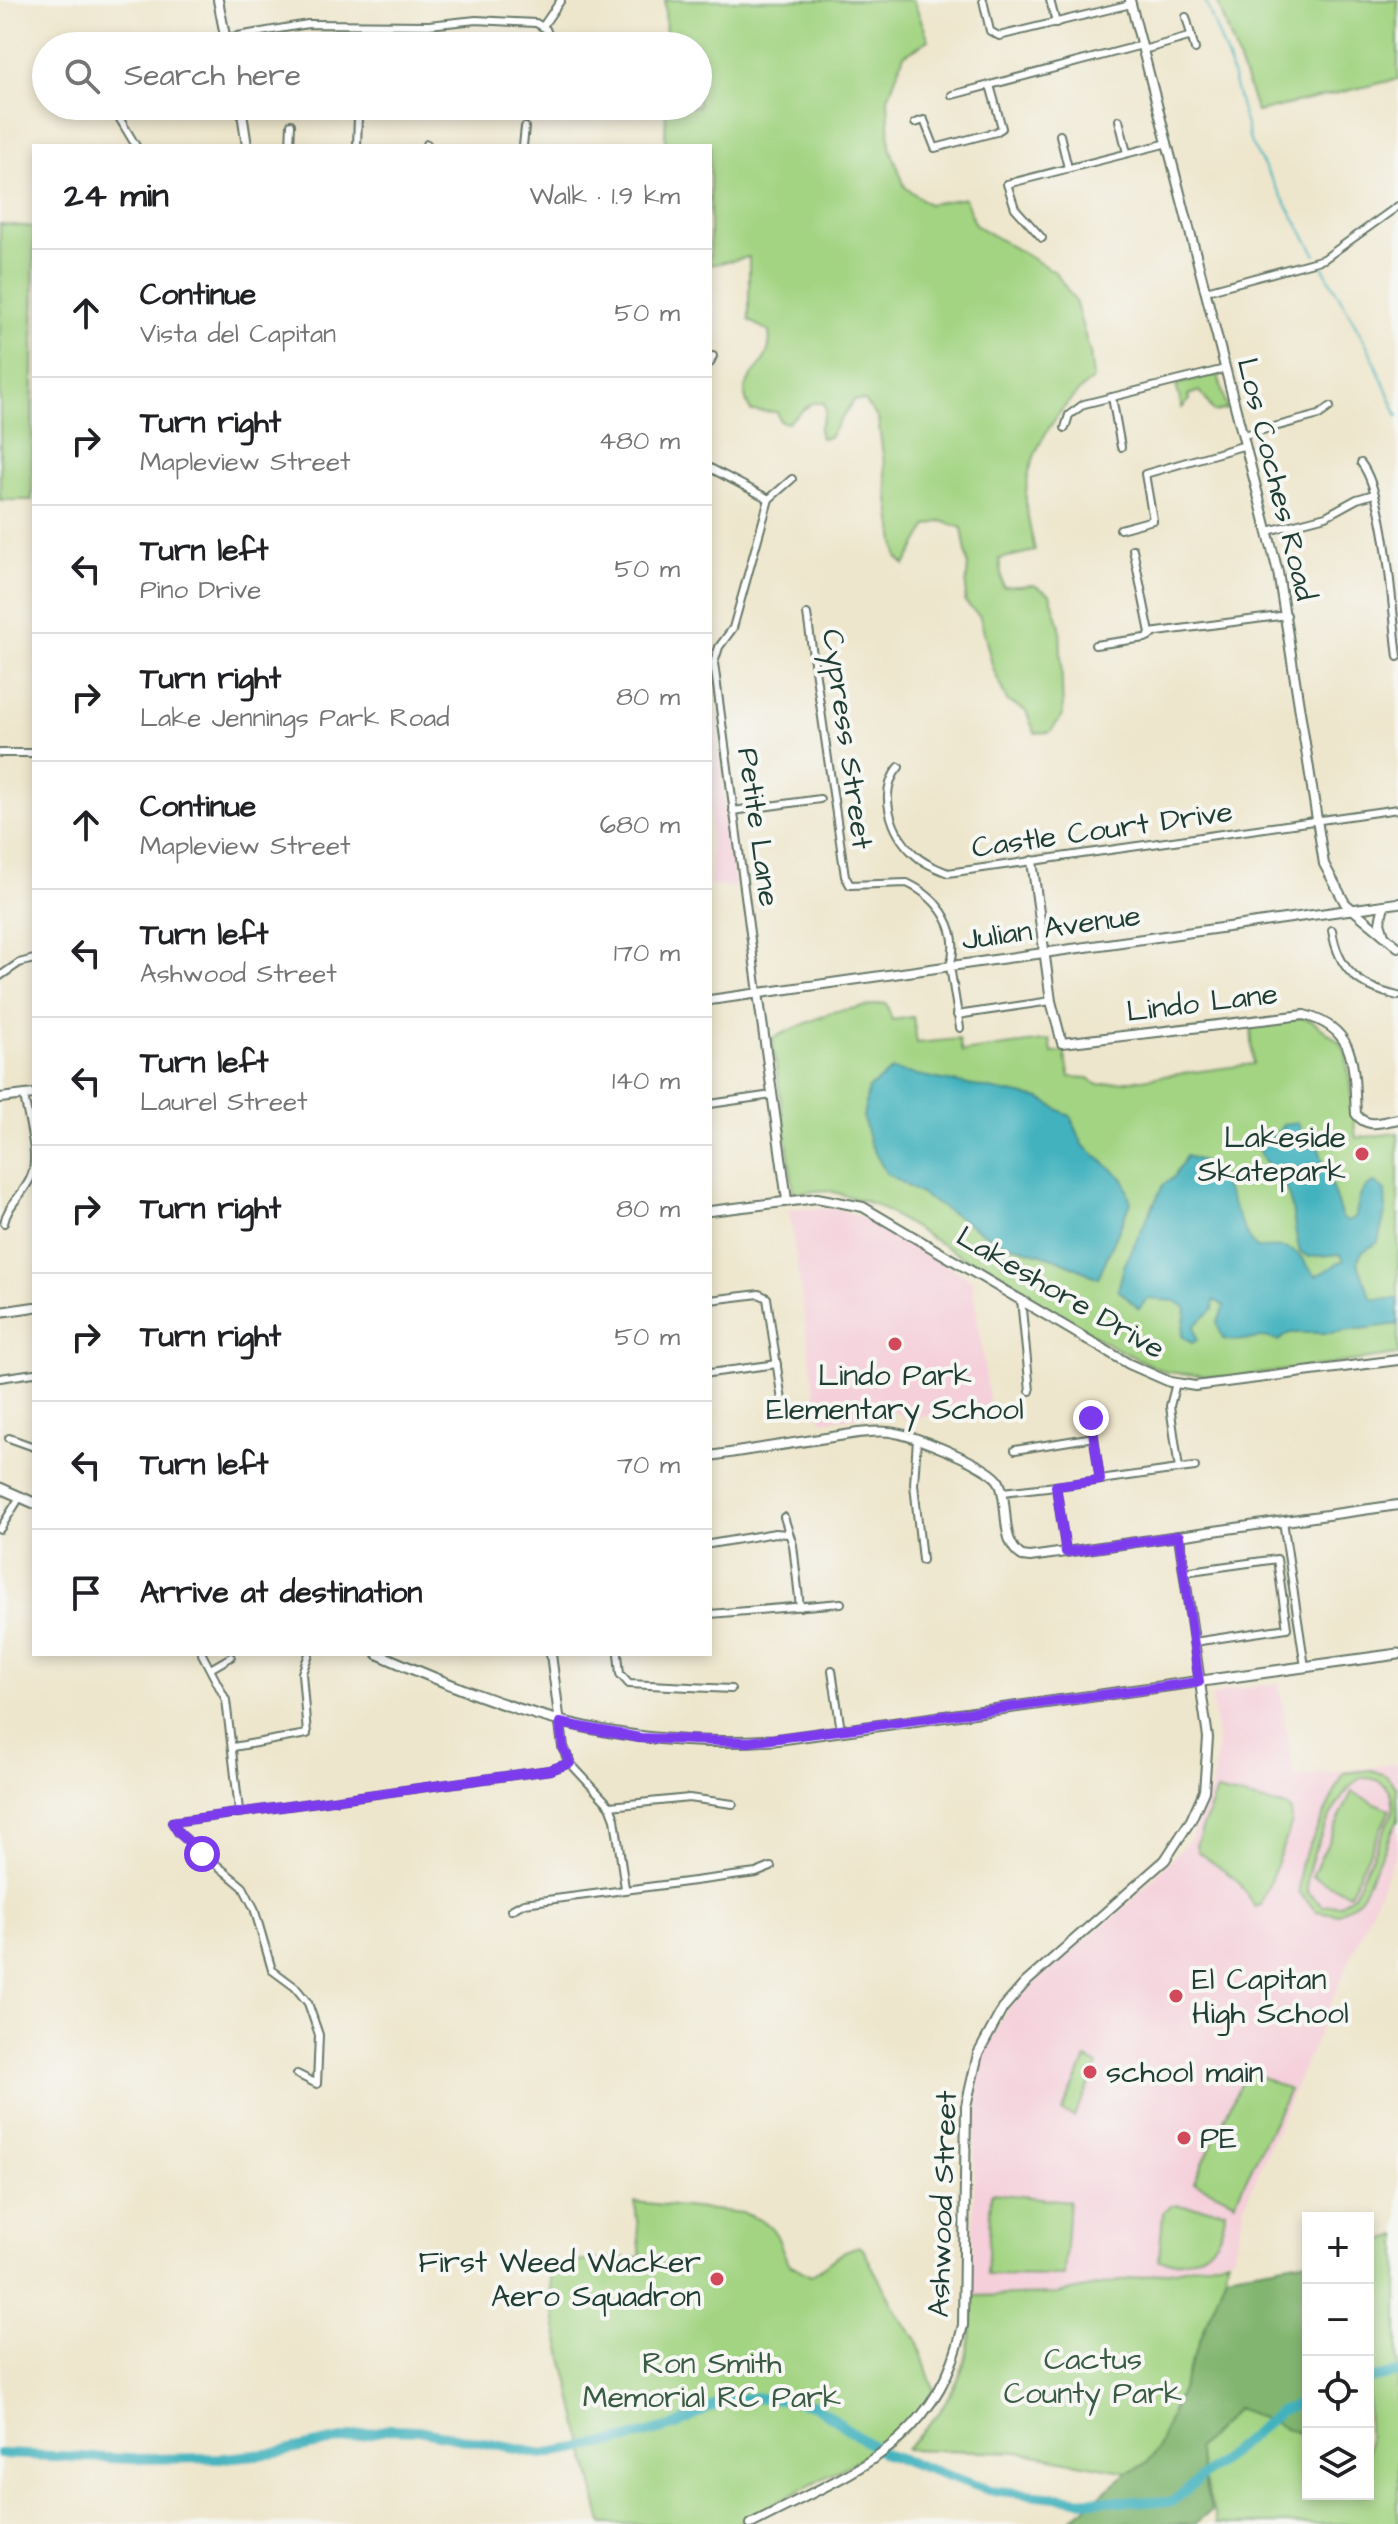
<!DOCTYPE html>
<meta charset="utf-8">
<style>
:root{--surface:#fff;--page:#f6f6f6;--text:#202124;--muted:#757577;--line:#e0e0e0}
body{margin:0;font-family:"Architects Daughter",sans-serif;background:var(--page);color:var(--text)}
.controls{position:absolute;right:24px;bottom:24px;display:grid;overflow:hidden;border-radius:0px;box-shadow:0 4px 12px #0003}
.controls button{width:72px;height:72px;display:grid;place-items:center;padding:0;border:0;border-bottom:2px solid var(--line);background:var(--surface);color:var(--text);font:40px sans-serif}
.stop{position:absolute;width:24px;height:24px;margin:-18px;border:6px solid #7c3aed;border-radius:50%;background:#fff}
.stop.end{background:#7c3aed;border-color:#fff;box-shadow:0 2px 8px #0008}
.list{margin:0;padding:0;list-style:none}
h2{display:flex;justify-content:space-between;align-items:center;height:104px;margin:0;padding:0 32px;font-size:34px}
h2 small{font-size:26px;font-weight:400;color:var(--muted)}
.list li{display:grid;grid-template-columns:52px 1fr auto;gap:24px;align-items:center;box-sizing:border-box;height:128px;padding:0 32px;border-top:2px solid var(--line)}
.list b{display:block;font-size:30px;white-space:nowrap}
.list p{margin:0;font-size:26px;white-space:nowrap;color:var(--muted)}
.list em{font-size:26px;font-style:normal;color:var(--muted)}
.icon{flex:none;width:44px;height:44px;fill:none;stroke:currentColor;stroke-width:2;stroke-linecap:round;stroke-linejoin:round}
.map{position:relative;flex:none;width:1398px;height:2524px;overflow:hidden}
.search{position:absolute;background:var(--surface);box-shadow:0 4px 12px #0003;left:32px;top:32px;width:680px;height:88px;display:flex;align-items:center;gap:20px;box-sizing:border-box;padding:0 28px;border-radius:44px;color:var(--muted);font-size:30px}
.panel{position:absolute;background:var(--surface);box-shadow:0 4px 12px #0003;left:32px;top:144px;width:680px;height:1512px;border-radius:0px}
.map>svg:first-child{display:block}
</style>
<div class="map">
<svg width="1398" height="2524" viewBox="0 0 1398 2524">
<rect width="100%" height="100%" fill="#f6f6f2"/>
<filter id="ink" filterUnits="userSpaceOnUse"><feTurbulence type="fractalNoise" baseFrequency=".0125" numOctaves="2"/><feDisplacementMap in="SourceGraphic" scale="16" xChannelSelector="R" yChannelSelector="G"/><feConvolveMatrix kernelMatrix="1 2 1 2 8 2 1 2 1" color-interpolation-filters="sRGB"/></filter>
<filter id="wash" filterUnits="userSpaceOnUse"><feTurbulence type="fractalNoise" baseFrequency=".006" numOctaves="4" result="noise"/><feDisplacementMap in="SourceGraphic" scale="32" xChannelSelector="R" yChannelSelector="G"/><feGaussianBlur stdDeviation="1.8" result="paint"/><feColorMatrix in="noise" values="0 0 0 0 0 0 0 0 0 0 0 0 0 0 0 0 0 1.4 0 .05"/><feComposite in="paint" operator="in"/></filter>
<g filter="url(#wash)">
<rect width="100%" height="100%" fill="#eee6cc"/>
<g fill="#f5cfda">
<path d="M710 698 732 856 735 887 710 886Z"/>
<path d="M836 1208 870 1220 972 1280 990 1407 905 1419 894 1411 822 1421 818 1414 789 1209Z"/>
<path d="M1279 1683 1294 1778 1398 1763V1848L1246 2201 1233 2256 1057 2294 972 2296 975 2099 984 2050 1009 2007 1038 1978 1127 1905 1190 1840 1211 1789 1218 1744 1212 1697 1227 1690Z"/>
</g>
<g fill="#a3d482" stroke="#61885b" stroke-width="2" fill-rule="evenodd">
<path d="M665 0H913L929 40 904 55 888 98 890 147 905 187 928 204 965 198 975 225 1055 272 1075 301 1090 353 1093 379C1060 405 1027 451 1026 495 1025 513 1032 534 1035 551L999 559 1003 587 1034 585 1050 594 1060 626 1063 715 1050 732 1035 733 1026 711 1007 701 993 668 980 617 965 602 968 564 962 528 942 521 928 525 905 565 897 557 878 419 865 401 854 400 829 437 821 438 819 429 826 412 824 403H812L787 423 780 421 777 412 751 411C729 375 776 371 769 332L749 320V257L710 265V146H665L666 106H698V46H666Z"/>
<path d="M1217 0H1398V79L1257 112Z"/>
<path d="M0 224 34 227 32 500H0Z"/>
<path d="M1218 374 1227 409 1214 412 1200 391 1188 395 1189 400 1182 408 1176 385Z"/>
<path d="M886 1003 892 1020 913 1017 917 1043 959 1039 962 1052 1050 1040 1052 1053 1064 1052 1070 1077 1089 1078 1097 1085 1253 1064 1251 1023 1300 1017 1312 1021 1337 1040 1346 1052 1356 1138 1398 1133V1355L1229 1378 1165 1372 1117 1349 874 1204 827 1190 794 1193 772 1038 832 1012Z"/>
<path d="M1372 1770 1387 1776 1397 1788 1398 1820 1359 1900 1337 1914 1316 1911 1299 1892 1300 1865 1344 1773ZM1362 1778C1383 1777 1396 1791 1393 1812L1353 1895 1340 1905 1323 1906 1308 1893C1299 1871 1340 1786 1362 1778Z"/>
<path d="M1217 1791 1286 1807 1291 1812 1292 1822 1261 1905 1255 1907 1238 1881 1198 1852 1196 1845Z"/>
<path d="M1352 1792 1390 1810 1349 1894 1312 1876Z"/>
<path d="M1086 2059 1098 2065 1074 2117 1062 2112Z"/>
<path d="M1247 2070 1289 2090 1235 2202 1194 2182Z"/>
<path d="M991 2193 1069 2201 1064 2276 987 2275Z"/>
<path d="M635 2202 742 2213C779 2225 774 2231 788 2263L811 2276 844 2251 859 2246 863 2249 901 2320 916 2338 934 2391 910 2426 887 2445 736 2524H602L556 2327 548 2264 641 2257Z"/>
<path d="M1171 2205 1225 2210C1224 2248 1194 2267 1159 2260L1163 2213Z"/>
<path d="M1398 2235V2524H1217L1196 2449 1237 2408 1308 2435V2494H1368V2247Z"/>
<path d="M1228 2259 1226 2274 1157 2450 1147 2463 1128 2472 1018 2452 906 2449C953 2402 974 2365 972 2296L1057 2294Z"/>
</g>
<path fill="#82b670" stroke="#507a52" stroke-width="2" d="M1308 2260 1307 2437 1237 2408 1197 2449 1211 2511 1195 2524H1065L1128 2472 1147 2463 1157 2450 1226 2274Z"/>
<g fill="#43b2be" stroke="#317879" stroke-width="2">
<path d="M892 1070 1041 1099 1071 1117 1083 1145 1124 1179 1131 1203 1098 1278 1057 1259 995 1240 886 1173 870 1144 863 1117 868 1089Z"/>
<path d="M1297 1122 1303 1133 1315 1137 1342 1218 1347 1221 1355 1218C1359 1203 1358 1188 1375 1183L1385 1191 1386 1209 1378 1242 1362 1252 1357 1262 1372 1299H1398V1324L1329 1333H1290L1278 1341C1262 1332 1242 1345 1223 1339L1217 1323 1225 1306 1214 1300 1213 1309 1194 1326 1197 1340 1192 1343 1182 1336 1186 1308 1175 1301 1147 1299 1139 1309 1118 1290 1124 1266 1163 1185 1174 1177 1186 1156C1233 1166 1229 1219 1257 1248 1272 1248 1287 1244 1300 1256 1306 1262 1309 1270 1316 1276L1344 1260 1340 1254 1309 1257 1300 1252C1292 1227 1296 1200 1279 1177 1271 1166 1260 1160 1258 1146L1265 1136 1276 1134 1284 1124Z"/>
</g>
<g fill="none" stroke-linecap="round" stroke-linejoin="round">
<g stroke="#43b2be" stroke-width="2">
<path d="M1205 0 1228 60 1251 144 1316 255"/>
<path d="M1321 264 1368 347 1398 416"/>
</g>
<g stroke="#43b2be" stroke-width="10">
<path d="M1368 2379 1398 2373"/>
<path d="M0 2454 132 2459 224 2458 276 2453 390 2429 418 2430 542 2454 620 2441 677 2425 716 2404 747 2398 791 2400 813 2405 882 2453 989 2490 1085 2500 1172 2502 1280 2411 1308 2401"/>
</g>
</g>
</g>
<g filter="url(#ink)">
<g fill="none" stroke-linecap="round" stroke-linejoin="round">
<defs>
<g id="street">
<path d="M983 0 990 31 999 36 1131 4"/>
<path d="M1050 0 1056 23"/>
<path d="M1186 17 1195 49"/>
<path d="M543 26 561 0"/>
<path d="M226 38 308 24 429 25 476 20 536 23 546 29 553 46"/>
<path d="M1143 50 1192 36"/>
<path d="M38 75 46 77"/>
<path d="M952 95 1142 45"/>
<path d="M112 106 136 146"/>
<path d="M1119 120 1127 153"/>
<path d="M915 123 924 120 935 148 996 132 1002 128 990 85"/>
<path d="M1060 135 1068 168"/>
<path d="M290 146 291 124"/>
<path d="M357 146 358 117"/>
<path d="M427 146V144"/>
<path d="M523 146 525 127"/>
<path d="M1042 238 1015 208 1007 184 1168 143"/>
<path d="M1206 291 1324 259 1398 206"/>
<path d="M710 363 713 356"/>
<path d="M1112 397 1121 447"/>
<path d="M1065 428 1069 415 1084 404 1225 369"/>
<path d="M1244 435 1319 415 1330 407"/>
<path d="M1361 463C1387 497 1392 611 1398 657"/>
<path d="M710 468 769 499"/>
<path d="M1120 529 1153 520 1145 474 1246 445"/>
<path d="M1268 531 1326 516 1357 499 1374 494"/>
<path d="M1133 549 1150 633 1287 615"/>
<path d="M807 614 845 876 850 885 907 883C939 898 962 930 950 966L960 1028"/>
<path d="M1095 645 1145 638 1155 633"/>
<path d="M0 753H34"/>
<path d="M899 767C877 792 891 833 914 854 923 863 936 868 948 873L1398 809"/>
<path d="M733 811 820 799"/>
<path d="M1332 930C1338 970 1359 987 1398 996"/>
<path d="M0 976 19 963 34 959"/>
<path d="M758 993 714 663 719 647 733 628 769 499 792 479"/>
<path d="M957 1015 1051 1001"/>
<path d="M710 1104 772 1095"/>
<path d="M4 1223C8 1204 22 1196 30 1179 41 1158 27 1118 24 1095"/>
<path d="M1021 1299 1030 1391"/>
<path d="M710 1300 759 1294 767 1298 782 1401"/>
<path d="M710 1373 777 1364"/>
<path d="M0 1378 34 1373"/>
<path d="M1176 1383 1170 1406 1179 1469 1195 1467"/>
<path d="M1091 1418 1094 1437"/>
<path d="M9 1438 34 1447"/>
<path d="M917 1439 914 1484 922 1560"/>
<path d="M1015 1450 1094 1437 1100 1480 1056 1486"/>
<path d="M1100 1480 1179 1469"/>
<path d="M1003 1492 1056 1486 1066 1552"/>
<path d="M784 1517 793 1545 800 1607"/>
<path d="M1283 1521 1305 1667"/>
<path d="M0 1529 20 1497"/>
<path d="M710 1544 775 1533 788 1534"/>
<path d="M1184 1572 1277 1559 1287 1628 1194 1642"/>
<path d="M710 1614 841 1603"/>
<path d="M202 1654 226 1700 239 1810"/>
<path d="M618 1654 620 1674 629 1684 731 1689"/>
<path d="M212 1668 231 1657"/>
<path d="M832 1670 841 1731"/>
<path d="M233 1747 307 1734 302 1673 309 1654"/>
<path d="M610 1806 689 1798 733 1804"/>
<path d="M511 1910 524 1903 756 1873 771 1867"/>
<path d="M297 2074 317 2084 319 2035 308 2003 295 1987 272 1970 254 1908 243 1887 179 1833 172 1822 550 1770 570 1763 610 1806 615 1819 625 1888"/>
</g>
<g id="secondary">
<path d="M218 0 227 46"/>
<path d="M1130 0 1278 572 1324 864 1345 903 1398 947"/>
<path d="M241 106 247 146"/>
<path d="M1032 861 1051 1001 1062 1043 1304 1015C1359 1029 1353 1069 1356 1114 1367 1129 1382 1122 1398 1119"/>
<path d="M1384 905 1380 922 1384 935"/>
<path d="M758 993 787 1200"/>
<path d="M710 1000 1398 903"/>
<path d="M0 1098 34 1094"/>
<path d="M710 1211 817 1198 863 1207 1129 1364 1170 1382 1195 1386 1398 1360"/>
<path d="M0 1312 34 1307"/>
<path d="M710 1456 858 1433C870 1432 883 1430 895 1433 915 1436 991 1466 999 1482 1010 1505 999 1541 1022 1556L1030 1557 1398 1505"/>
<path d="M551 1654 563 1747 570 1763"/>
<path d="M751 2524C850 2472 937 2447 963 2325L966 2106 978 2054 1003 2008 1025 1983 1165 1860 1191 1820 1204 1791 1208 1738 1179 1536"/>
</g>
<g id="primary">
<path d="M0 1488 34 1503"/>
<path d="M378 1654C517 1715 620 1750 774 1740L1398 1654"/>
</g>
</defs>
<use href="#street" stroke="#677869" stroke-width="10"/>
<use href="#secondary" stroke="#677869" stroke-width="12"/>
<use href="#primary" stroke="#677869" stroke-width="13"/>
<use href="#street" stroke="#fff" stroke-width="6"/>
<use href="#secondary" stroke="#fff" stroke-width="8"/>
<use href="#primary" stroke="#fff" stroke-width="9"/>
</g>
</g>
<g fill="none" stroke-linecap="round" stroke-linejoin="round" filter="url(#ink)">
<path stroke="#7c3aed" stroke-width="10" d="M202 1854 179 1833 172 1822 550 1770 570 1763 563 1747 560 1723 640 1738 749 1742 1199 1682 1179 1536 1066 1552 1056 1486 1100 1480 1091 1418"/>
</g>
<g fill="#d1495b" stroke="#f6f6f2" stroke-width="3">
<circle cx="1362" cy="1154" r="8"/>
<circle cx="895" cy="1344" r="8"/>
<circle cx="1176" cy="1996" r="8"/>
<circle cx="1090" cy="2072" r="8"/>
<circle cx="1184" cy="2138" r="8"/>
<circle cx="717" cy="2279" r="8"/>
</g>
<g text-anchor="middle" stroke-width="8" stroke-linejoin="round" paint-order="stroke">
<g font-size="30" fill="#1f3d34" stroke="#f6f6f2">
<text transform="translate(1277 479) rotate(76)" y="10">Los Coches Road</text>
<text transform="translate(848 739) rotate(82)" y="10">Cypress Street</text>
<text transform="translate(759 827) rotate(82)" y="10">Petite Lane</text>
<text transform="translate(1102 829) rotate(-8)" y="10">Castle Court Drive</text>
<text transform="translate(1051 927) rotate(-8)" y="10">Julian Avenue</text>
<text transform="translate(1202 1002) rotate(-7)" y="10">Lindo Lane</text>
<text transform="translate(1061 1292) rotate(30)" y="10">Lakeshore Drive</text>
<text transform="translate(942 2204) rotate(-88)" y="10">Ashwood Street</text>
</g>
<g font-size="30" fill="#1f3d34" stroke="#f6f6f2" text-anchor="start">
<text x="1346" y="1147" text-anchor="end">Lakeside<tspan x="1346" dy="34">Skatepark</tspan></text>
<text x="895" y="1385" text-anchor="middle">Lindo Park<tspan x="895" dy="34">Elementary School</tspan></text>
<text x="1192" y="1989">El Capitan<tspan x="1192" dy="34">High School</tspan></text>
<text x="1106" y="2082">school main</text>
<text x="1200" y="2148">PE</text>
<text x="701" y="2272" text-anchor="end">First Weed Wacker<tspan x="701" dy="34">Aero Squadron</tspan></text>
</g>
<g font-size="30" fill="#395b44" stroke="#f6f6f2">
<text x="1093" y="2369">Cactus<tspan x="1093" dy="34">County Park</tspan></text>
<text x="712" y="2373">Ron Smith<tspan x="712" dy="34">Memorial RC Park</tspan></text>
</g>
</g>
</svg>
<div class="controls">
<button>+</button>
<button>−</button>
<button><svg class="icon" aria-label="locate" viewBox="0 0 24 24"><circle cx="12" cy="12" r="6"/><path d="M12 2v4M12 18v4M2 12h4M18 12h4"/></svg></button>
<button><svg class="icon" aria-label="layers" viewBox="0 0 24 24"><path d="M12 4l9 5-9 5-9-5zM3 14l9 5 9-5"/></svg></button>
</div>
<div class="stop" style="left:202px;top:1854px"></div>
<div class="stop end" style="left:1091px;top:1418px"></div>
<div class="search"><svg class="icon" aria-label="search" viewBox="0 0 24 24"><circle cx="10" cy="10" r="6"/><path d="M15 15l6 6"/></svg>Search here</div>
<section class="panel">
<h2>24 min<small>Walk · 1.9 km</small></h2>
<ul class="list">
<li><svg class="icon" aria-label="ahead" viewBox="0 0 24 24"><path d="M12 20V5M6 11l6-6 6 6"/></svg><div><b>Continue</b><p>Vista del Capitan</p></div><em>50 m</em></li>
<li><svg class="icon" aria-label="right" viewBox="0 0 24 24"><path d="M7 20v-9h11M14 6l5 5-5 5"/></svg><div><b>Turn right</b><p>Mapleview Street</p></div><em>480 m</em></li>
<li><svg class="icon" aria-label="left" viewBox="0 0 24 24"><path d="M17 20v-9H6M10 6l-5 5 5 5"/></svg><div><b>Turn left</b><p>Pino Drive</p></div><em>50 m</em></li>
<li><svg class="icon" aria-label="right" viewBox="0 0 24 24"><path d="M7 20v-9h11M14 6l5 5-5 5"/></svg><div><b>Turn right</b><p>Lake Jennings Park Road</p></div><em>80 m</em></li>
<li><svg class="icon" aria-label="ahead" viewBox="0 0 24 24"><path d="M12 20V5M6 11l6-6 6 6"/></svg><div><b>Continue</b><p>Mapleview Street</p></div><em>680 m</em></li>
<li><svg class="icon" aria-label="left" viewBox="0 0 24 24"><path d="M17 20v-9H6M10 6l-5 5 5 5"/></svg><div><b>Turn left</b><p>Ashwood Street</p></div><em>170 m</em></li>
<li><svg class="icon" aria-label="left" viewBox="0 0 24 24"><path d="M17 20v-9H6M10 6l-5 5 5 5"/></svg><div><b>Turn left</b><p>Laurel Street</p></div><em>140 m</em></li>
<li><svg class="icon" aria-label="right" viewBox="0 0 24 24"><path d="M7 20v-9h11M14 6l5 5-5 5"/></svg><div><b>Turn right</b></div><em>80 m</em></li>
<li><svg class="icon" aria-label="right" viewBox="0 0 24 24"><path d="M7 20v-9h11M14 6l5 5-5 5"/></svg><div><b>Turn right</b></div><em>50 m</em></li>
<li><svg class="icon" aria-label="left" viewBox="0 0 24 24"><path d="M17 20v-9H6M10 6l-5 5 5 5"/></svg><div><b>Turn left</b></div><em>70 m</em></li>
<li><svg class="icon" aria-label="arrive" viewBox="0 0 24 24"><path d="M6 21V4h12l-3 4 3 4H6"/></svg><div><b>Arrive at destination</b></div></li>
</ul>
</section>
</div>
